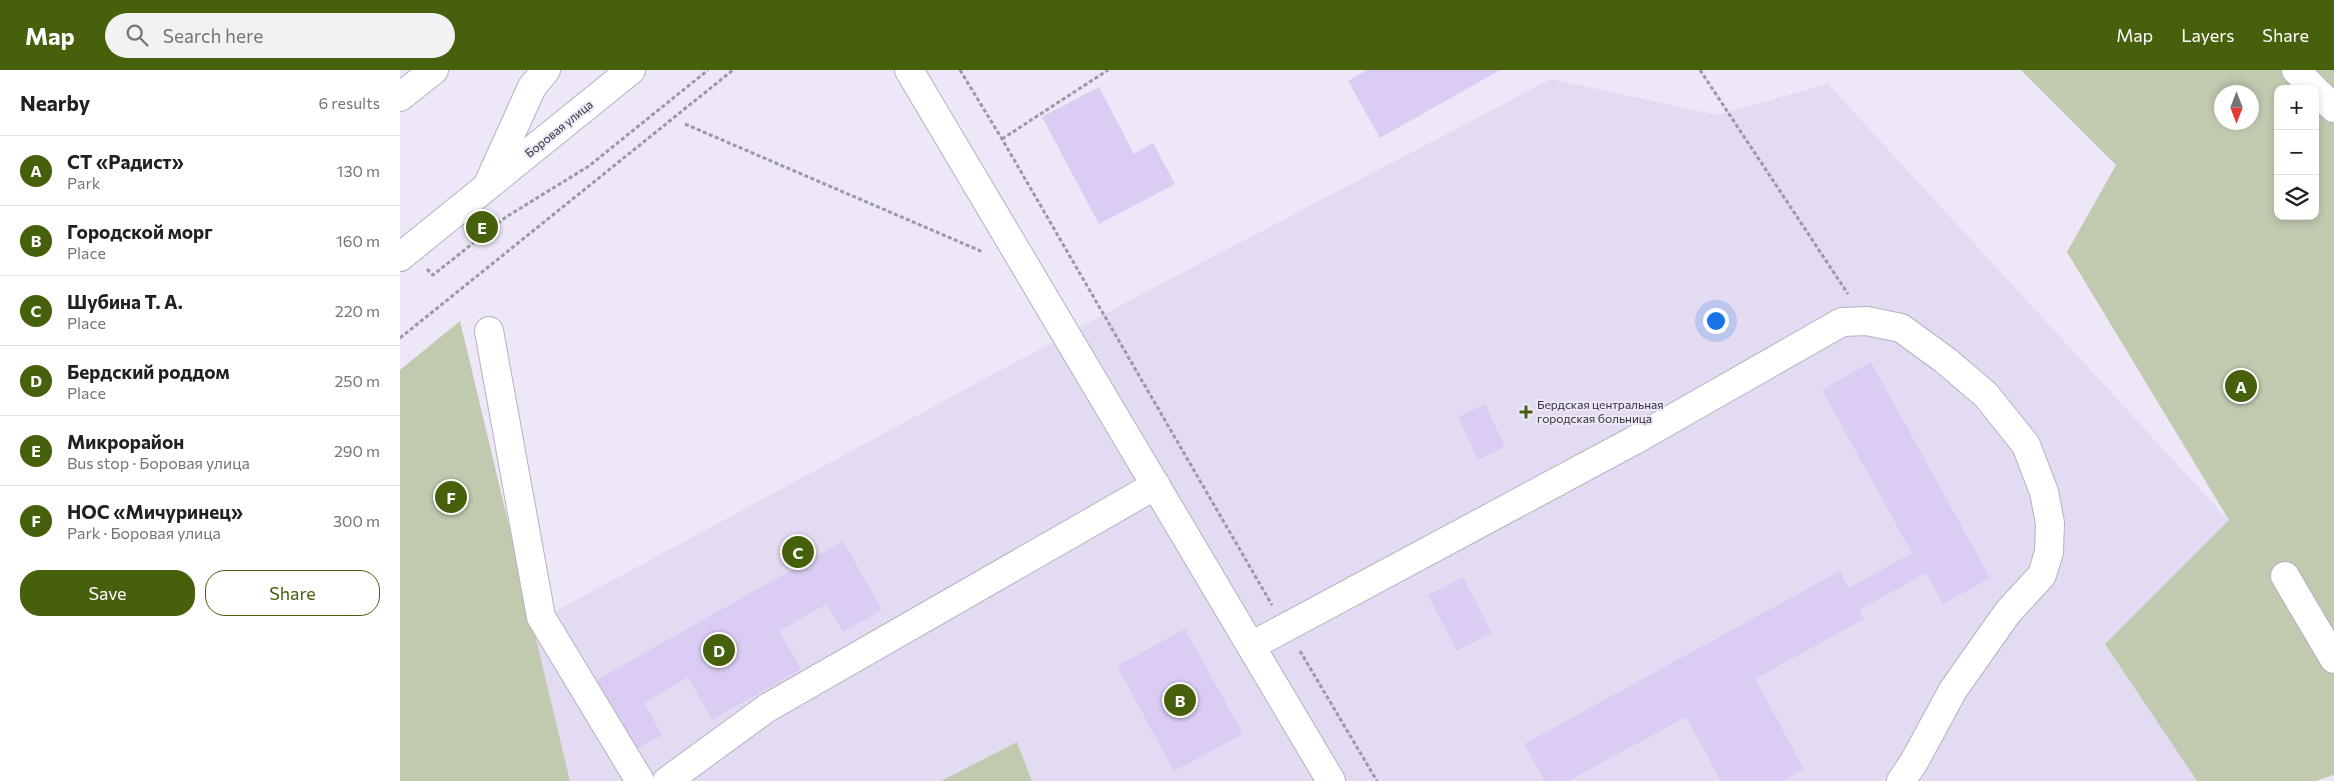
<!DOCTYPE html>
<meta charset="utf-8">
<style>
:root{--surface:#fff;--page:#f2f2f2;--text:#202124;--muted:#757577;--line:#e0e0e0;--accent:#47600c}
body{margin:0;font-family:Commissioner,sans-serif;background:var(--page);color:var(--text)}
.controls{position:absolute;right:15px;top:15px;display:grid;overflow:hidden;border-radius:10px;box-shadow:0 2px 8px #0003}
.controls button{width:45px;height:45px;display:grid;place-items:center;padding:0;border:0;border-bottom:1px solid var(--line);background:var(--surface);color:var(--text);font:25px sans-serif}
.compass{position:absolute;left:1814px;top:15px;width:45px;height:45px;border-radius:50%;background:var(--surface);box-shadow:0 2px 8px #0003;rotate:180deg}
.you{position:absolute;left:1315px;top:250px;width:18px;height:18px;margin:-12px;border:4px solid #fff;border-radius:50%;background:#1a73e8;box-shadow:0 0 0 8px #1a73e833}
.badge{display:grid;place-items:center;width:32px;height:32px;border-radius:50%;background:var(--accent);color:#fff;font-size:16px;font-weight:700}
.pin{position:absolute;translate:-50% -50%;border:2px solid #fff;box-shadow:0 1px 5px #0006}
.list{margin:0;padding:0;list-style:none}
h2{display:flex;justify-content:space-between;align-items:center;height:65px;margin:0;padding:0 20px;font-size:21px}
h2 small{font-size:16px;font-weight:400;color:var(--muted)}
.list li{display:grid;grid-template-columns:32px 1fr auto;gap:15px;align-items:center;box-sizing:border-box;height:70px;padding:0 20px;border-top:1px solid var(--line)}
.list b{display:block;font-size:19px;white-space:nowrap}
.list p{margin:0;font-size:16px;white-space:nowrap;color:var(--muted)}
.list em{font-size:16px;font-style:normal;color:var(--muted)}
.actions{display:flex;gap:10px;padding:15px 20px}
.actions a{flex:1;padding:11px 0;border:1px solid var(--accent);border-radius:20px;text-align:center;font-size:18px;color:var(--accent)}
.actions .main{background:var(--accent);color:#fff}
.icon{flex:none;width:28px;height:28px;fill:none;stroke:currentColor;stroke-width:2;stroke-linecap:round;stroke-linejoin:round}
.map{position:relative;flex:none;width:1934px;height:711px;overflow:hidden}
header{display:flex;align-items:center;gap:30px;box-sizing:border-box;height:70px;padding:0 25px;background:var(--accent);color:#fff}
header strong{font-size:24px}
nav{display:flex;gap:28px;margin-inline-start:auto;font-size:18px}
.search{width:350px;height:45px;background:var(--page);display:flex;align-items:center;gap:12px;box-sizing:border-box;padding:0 18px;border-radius:28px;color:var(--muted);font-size:19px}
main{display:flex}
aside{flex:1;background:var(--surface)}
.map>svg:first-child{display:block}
</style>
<header>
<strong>Map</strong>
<div class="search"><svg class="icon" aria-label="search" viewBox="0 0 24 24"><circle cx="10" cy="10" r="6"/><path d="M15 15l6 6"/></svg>Search here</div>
<nav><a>Map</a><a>Layers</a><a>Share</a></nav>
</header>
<main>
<aside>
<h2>Nearby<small>6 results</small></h2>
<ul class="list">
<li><span class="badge">A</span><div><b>СТ «Радист»</b><p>Park</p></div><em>130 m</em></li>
<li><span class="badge">B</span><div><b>Городской морг</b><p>Place</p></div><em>160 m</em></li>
<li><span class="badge">C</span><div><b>Шубина Т. А.</b><p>Place</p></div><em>220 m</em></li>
<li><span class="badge">D</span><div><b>Бердский роддом</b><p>Place</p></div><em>250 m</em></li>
<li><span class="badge">E</span><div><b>Микрорайон</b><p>Bus stop · Боровая улица</p></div><em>290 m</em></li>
<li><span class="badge">F</span><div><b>НОС «Мичуринец»</b><p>Park · Боровая улица</p></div><em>300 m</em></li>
</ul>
<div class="actions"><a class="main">Save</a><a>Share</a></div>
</aside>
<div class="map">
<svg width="1934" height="711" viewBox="0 0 1934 711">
<rect width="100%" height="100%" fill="#ede7f7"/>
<path fill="#e3dbf1" d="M1151 9 1317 45 1428 14 1829 451 1705 574 1797 711H632L617 672 541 711H170L132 554 723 234Z"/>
<g fill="#bfcaaf" fill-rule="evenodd">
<path d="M1621 0H1934V705L1916 711H1797L1705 574 1829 450 1667 182 1716 95ZM1878 19H1915V146H1878ZM1822 22H1852V52H1822Z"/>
<path d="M60 251 170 711H0V300Z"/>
<path d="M617 672 632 711H541Z"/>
</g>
<g fill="#dbccf4">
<path d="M967 0H1100L980 68 948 11Z"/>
<path d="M699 17 734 84 753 73 775 114 699 154 642 47Z"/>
<path d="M1471 292 1590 508 1543 534 1526 503 1459 540 1464 549 1355 609 1404 699 1382 711H1321L1286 647 1168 711H1145L1124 674 1440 501 1449 518 1512 483 1422 320Z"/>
<path d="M1085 334 1105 377 1078 390 1058 347Z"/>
<path d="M443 471 482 540 443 562 427 534 379 561 401 599 312 650 288 607 244 633 262 665 233 681 193 612Z"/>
<path d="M1063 507 1092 563 1057 581 1028 525Z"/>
<path d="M785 559 843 664 774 701 717 596Z"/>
</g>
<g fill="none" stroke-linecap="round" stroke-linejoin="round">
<defs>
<g id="minor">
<path d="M509 0 931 711"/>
<path d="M1896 0 1914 19"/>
<path d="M1915 20 1934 38"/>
<path d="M0 27 34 0"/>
<path d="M89 112 132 17 146 0"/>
<path d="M0 187 231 0"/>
<path d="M89 261 141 547 240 711"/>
<path d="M1885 506 1934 589"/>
<path d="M851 576 1233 371 1442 252 1467 251 1501 258 1545 290 1586 325 1626 375 1644 422 1650 453 1649 482 1642 505 1608 542 1553 620 1514 692 1501 711"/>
<path d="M267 711 367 638 756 415"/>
</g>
</defs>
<use href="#minor" stroke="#b6b0c0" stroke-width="30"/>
<g stroke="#9c98a4" stroke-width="3" stroke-dasharray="4 2.5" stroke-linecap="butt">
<path d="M560 0 602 69 872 535"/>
<path d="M1300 0 1448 224"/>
<path d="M285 54 583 182"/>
<path d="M602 69 708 0"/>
<path d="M27 199 33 205 106 147 189 96 308 0"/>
<path d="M0 268 333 0"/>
<path d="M900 581 977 711"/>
</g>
<use href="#minor" stroke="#fff" stroke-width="28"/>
</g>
<path fill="#47600c" stroke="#ede7f7" stroke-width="2" d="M1123.5 334.5h5v5h5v5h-5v5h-5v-5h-5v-5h5z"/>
<g text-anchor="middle" stroke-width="4" stroke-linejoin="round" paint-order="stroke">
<g font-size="12" fill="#343138" stroke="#ede7f7">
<text transform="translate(159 59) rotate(-39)" y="4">Боровая улица</text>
</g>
<g font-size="12" fill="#343138" stroke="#ede7f7" text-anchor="start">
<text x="1137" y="339">Бердская центральная<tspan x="1137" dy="14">городская больница</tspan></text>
</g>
</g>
</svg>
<div class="controls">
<button>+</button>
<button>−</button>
<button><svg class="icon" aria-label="layers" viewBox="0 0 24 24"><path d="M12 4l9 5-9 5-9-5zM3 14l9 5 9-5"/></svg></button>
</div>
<svg class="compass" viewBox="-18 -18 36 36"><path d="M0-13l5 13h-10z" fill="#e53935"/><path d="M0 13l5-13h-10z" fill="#757577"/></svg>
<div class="you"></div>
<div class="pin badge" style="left:1841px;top:316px">A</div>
<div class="pin badge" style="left:780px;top:630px">B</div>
<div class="pin badge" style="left:398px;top:482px">C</div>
<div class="pin badge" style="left:319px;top:580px">D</div>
<div class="pin badge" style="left:82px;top:157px">E</div>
<div class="pin badge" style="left:51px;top:427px">F</div>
</div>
</main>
